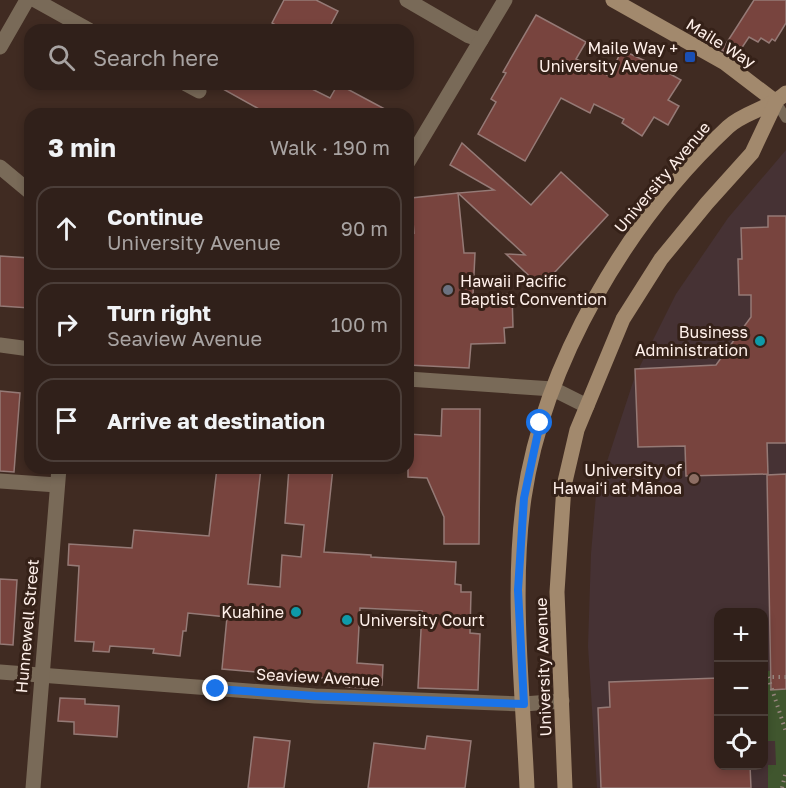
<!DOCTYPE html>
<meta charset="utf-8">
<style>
:root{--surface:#30201a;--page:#382823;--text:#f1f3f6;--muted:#a8a3a2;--line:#4b3e39}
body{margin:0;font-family:"Golos Text",sans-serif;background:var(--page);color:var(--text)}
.controls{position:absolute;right:18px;bottom:18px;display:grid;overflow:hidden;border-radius:12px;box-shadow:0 3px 9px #0003}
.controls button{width:54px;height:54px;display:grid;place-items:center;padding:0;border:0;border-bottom:2px solid var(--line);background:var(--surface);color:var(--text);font:30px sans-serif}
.stop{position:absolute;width:18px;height:18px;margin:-14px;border:4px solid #1a73e8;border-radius:50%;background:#fff}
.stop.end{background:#1a73e8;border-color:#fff;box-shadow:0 2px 6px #0008}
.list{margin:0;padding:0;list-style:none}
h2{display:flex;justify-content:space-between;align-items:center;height:78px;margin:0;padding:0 24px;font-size:26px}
h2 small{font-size:20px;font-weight:400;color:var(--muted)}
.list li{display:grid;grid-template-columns:39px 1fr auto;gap:18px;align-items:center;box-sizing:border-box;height:84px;margin:0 12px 12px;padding:0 12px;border:2px solid var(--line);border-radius:18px}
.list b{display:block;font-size:22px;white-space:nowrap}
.list p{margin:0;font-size:20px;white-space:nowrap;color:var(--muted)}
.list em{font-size:20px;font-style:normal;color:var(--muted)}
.icon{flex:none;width:33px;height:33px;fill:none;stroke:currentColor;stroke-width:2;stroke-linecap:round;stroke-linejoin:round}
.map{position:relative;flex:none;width:786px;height:788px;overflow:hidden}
.search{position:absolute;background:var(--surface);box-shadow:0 3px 9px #0003;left:24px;top:24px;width:390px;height:66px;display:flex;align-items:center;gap:15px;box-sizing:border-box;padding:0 21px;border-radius:18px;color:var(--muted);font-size:22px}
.panel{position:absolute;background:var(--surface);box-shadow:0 3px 9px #0003;left:24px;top:108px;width:390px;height:366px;border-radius:18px}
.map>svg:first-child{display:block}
</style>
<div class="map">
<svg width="786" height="788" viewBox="0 0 786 788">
<rect width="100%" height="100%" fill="#402b22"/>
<path fill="#463234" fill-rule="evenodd" d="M786 150V788H597L588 646 591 554 596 495 635 376 676 294 728 218ZM718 612H764V766H718Z"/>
<path fill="#40562e" d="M786 670V788H768V765H776L775 741H767L766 671Z"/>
<g fill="#78443e" stroke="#957a76" stroke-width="1.5">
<path d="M284 0H316L338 11 328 30H284L272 23Z"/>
<path d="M754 0H786V23L775 41 772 39 769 43 761 38 758 42 749 37 735 58 722 50Z"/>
<path d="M536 15 586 42 576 59 609 76 622 50 656 66 681 80 668 100 679 106 668 125 654 117 642 136 622 123 624 119 594 104 590 113 561 98 525 161 478 134 496 102 491 99 506 73 503 72Z"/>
<path d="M214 84H302L330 98 338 84 394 114H268Z"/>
<path d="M462 143 531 205 561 172 608 215 541 287 506 254 525 255 458 193 494 190 450 165Z"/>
<path d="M458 193 464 253H475L473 295 512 294 513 327 504 328 505 343 471 344 469 368 408 365V232L414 233 411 198Z"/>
<path d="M768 216H786V443H767L768 474 686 476 685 446 638 447 635 369 716 365 751 317V295H739L738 259H742L741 228 768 227Z"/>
<path d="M0 256 30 258V308L0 306Z"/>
<path d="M0 391 20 393 14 472 0 471Z"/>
<path d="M442 409H480L479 544H444V517L427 478 408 477V434L441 436Z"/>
<path d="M217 468H261L248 584 280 587 282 555 301 557 304 525 285 523 289 468H333L324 552 371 555V557L456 562 455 584 461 585V592H471L470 633 480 634 478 690 418 688 422 611 360 608 357 663 383 665 382 685 367 684V688L346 687 347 681H334V679L222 669 227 617 188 613 186 631H183L180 656 153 653 154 649 110 646 109 652 93 651 94 642 75 641 79 566 68 565 69 544 132 548 134 530 209 536Z"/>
<path d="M786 474V689L771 690 767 475Z"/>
<path d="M0 579 17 580 13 645 0 644Z"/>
<path d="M718 678V765H750L751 788H601L598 708 610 707 609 682Z"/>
<path d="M60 698 85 699V704L119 706 117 737 74 734V722L58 721Z"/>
<path d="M427 736 471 741 465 788H368L374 743 425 749Z"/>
<path d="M254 737 290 741 284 788H248Z"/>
</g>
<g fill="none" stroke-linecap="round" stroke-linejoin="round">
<g stroke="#98867f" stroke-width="4" stroke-dasharray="1.5 4.5" stroke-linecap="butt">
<path d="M786 677H768L786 732"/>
<path d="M782 788 786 771"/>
</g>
<path stroke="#796a58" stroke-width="10" d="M776 102 786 118"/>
<g stroke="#796a58" stroke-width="15">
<path d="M35 0 89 30"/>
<path d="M407 0 469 36 481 40"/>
<path d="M0 47 27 0"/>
<path d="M186 84 199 91"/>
<path d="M408 162 505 0"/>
<path d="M0 167 30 192"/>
<path d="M0 345 30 349"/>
<path d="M408 379 553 389 587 406"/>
<path d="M0 481 57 485"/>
<path d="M0 672 315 696 524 704 562 701"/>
<path d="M33 788 59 468"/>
</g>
<g stroke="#a2896d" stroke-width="15">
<path d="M613 0 725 63 776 102"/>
<path d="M527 788C523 695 511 590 524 498 544 362 628 220 728 127 744 112 769 109 786 93"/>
<path d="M565 788 557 592 564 486 577 430 623 319 661 259 707 203 752 153 776 102"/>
</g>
</g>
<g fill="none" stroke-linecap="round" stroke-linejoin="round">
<path stroke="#1a73e8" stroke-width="8" d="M216 689 315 696 524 704 518 590 524 498 540 423"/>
</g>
<rect fill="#1a4fb4" stroke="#352118" stroke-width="2" x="684" y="51" width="12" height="12" rx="3"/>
<circle fill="#6b7280" stroke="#352118" stroke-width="2" cx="448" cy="290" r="6"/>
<g fill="#0f9aa8" stroke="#352118" stroke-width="2">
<circle cx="760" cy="341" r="6"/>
<circle cx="296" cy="612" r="6"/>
<circle cx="347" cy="620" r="6"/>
</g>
<circle fill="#8d6e63" stroke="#352118" stroke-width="2" cx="694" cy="479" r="6"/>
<g text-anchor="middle" stroke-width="6" stroke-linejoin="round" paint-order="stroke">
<g font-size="16" fill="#fff0ea" stroke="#352118">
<text transform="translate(721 43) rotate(32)" y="6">Maile Way</text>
<text transform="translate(662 177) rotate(-50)" y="6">University Avenue</text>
<text transform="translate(27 626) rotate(-85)" y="6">Hunnewell Street</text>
<text transform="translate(543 667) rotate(-92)" y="6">University Avenue</text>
<text transform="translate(318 677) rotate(3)" y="6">Seaview Avenue</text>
</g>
<g font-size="16" fill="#fff0ea" stroke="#352118" text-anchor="end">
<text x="678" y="54">Maile Way +<tspan x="678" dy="18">University Avenue</tspan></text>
<text x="460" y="287" text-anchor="start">Hawaii Pacific<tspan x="460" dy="18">Baptist Convention</tspan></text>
<text x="748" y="338">Business<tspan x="748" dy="18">Administration</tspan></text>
<text x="682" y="476">University of<tspan x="682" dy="18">Hawaiʻi at Mānoa</tspan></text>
<text x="284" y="618">Kuahine</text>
<text x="359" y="626" text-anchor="start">University Court</text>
</g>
</g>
</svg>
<div class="controls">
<button>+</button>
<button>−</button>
<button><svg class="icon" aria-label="locate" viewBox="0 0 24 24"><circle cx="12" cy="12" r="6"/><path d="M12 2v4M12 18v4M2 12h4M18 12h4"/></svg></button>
</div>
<div class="stop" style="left:540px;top:423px"></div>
<div class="stop end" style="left:216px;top:689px"></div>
<div class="search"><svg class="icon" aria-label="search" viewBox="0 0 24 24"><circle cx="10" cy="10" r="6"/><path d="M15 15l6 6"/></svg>Search here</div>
<section class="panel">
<h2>3 min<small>Walk · 190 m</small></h2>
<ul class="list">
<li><svg class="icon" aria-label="ahead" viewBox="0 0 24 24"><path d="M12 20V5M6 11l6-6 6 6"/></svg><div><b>Continue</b><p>University Avenue</p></div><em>90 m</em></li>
<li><svg class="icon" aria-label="right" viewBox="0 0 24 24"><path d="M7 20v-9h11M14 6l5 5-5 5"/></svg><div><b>Turn right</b><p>Seaview Avenue</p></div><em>100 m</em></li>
<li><svg class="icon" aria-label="arrive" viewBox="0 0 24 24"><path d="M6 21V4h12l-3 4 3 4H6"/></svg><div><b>Arrive at destination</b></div></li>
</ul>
</section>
</div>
